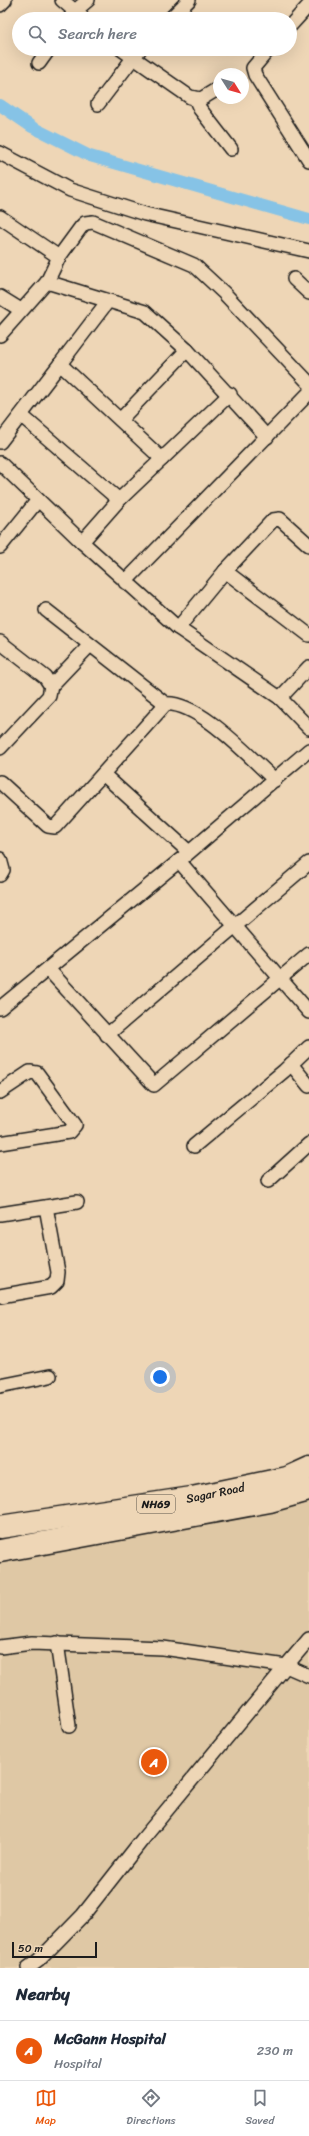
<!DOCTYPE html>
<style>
:root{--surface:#fff;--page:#f2f2f3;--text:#1f2937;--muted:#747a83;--line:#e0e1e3;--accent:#ea580c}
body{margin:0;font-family:Sriracha,sans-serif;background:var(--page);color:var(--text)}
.compass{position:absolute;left:213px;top:68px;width:36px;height:36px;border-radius:50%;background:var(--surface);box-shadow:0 4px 16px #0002;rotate:127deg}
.scale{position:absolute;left:12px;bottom:10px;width:85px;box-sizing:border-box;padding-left:4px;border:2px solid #1c1c1c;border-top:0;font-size:11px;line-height:14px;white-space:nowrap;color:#1c1c1c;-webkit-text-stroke:3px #eed6b6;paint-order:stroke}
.you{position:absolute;left:160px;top:1377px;width:14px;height:14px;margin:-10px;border:3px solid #fff;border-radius:50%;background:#1a73e8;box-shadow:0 0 0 6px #1a73e833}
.badge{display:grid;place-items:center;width:26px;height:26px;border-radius:50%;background:var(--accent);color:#fff;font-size:13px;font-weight:700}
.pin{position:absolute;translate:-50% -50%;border:2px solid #fff;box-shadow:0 1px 4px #0006}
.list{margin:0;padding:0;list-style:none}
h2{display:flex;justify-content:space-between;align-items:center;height:52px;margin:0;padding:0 16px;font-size:17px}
h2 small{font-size:13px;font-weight:400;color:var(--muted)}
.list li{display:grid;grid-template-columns:26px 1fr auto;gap:12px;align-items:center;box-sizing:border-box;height:60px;padding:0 16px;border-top:1px solid var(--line)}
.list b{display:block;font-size:15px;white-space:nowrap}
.list p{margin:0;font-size:13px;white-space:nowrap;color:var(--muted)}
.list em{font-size:13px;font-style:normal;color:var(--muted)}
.icon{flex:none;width:22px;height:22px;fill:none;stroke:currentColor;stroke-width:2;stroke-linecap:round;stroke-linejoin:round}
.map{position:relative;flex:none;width:309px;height:1968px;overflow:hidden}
.search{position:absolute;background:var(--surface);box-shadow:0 4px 16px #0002;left:12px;right:12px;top:12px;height:44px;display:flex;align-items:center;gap:10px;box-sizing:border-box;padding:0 14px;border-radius:22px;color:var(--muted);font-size:15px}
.sheet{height:112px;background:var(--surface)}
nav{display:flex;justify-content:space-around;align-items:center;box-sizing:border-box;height:56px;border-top:1px solid var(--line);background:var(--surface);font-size:11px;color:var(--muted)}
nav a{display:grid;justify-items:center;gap:2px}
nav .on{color:var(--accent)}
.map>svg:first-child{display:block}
</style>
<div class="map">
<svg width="309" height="1968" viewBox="0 0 309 1968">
<rect width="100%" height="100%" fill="#eed6b6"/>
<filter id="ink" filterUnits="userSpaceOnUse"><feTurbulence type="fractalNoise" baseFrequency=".025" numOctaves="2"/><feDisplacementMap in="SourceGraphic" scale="8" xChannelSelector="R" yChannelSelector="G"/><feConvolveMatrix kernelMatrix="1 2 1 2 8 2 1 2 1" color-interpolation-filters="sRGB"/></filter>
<g filter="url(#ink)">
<path fill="#dfc8a5" d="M309 1500V1968H0V1557Z"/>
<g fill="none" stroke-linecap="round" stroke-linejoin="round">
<path stroke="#86c3e6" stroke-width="12" d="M0 105 32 127 90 156 309 219"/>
<defs>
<g id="street">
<path d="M62 0 84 19"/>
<path d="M0 5 5 0"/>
<path d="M70 18 74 12 88 0"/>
<path d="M170 19 189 0"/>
<path d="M290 26 309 5"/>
<path d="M121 49 190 97 201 99 219 88"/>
<path d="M269 49 253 68 255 75 309 160"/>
<path d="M39 63 49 49"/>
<path d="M195 98 200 109 231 149"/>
<path d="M98 104 140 49"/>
<path d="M0 153 70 190 145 214 309 251"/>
<path d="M0 217 59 257"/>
<path d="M294 279 309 293"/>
<path d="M47 282 145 312 187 350 267 437"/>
<path d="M0 297 21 310"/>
<path d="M0 335 47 282 59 257 81 227 85 223 93 222 194 265 224 293 309 383"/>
<path d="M60 364 108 301"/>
<path d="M22 416 119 500"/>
<path d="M121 419 187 350"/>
<path d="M0 442 60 364 162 459"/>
<path d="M0 463 82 542 178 628 280 698 309 728"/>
<path d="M82 542 119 500 230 394"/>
<path d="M0 547 38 500"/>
<path d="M225 571 309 635"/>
<path d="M125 582 309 393"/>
<path d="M178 628 225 571 273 520 280 519 309 545"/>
<path d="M0 642 45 677 51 686"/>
<path d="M280 698 309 667"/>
<path d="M164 704C198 700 249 757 275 780"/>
<path d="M0 748 49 696 51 686 90 645"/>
<path d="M103 774 189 852"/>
<path d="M0 782 48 826 55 827 163 707 162 701 46 610"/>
<path d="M0 859 3 870 0 875"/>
<path d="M179 861 309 1012"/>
<path d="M48 969 154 1085 309 954"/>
<path d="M0 1008 179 861 309 750"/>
<path d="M107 1035 309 863"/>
<path d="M291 1064 309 1086"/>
<path d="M0 1092 30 1072 37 1073 75 1125 69 1132 0 1143"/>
<path d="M194 1146 284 1071 309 1047"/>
<path d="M268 1181 309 1144"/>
<path d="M0 1214 77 1202"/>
<path d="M0 1296 51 1287 57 1281 58 1272 46 1207"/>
<path d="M0 1386 50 1376"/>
<path d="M57 1643 69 1726"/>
<path d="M0 1647 32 1643 163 1648 286 1666 309 1639"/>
<path d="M28 1968 39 1960 83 1915 142 1840 286 1666 309 1676"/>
</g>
<g id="highway">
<path id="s1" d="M0 1527 192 1498 287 1478 309 1468"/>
<path d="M0 1551 270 1501 309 1490"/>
</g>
</defs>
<use href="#street" stroke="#1c1c1c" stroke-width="16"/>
<use href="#highway" stroke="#1c1c1c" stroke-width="25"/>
<use href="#street" stroke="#eed6b6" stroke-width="13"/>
<use href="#highway" stroke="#eed6b6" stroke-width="22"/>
</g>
</g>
<g text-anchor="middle" stroke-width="3" stroke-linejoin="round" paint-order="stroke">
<rect fill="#eed6b6" stroke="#5b544a" stroke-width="1" x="137" y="1495" width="38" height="18" rx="3"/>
<g font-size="11" font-weight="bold" fill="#1c1c1c">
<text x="156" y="1508">NH69</text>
</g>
<g font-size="12" fill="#1c1c1c" stroke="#eed6b6">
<text dy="4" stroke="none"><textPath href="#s1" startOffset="218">Sagar Road</textPath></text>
</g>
</g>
</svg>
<svg class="compass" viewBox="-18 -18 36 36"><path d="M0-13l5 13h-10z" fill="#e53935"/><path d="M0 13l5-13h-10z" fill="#747a83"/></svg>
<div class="scale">50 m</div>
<div class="you"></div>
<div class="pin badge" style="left:154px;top:1762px">A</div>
<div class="search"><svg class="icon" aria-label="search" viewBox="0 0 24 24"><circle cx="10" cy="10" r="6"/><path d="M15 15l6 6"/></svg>Search here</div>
</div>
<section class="sheet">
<h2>Nearby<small></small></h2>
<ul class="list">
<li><span class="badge">A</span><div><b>McGann Hospital</b><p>Hospital</p></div><em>230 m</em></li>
</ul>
</section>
<nav>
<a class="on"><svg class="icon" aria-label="map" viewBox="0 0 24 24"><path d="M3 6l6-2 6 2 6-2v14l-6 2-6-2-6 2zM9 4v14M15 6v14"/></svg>Map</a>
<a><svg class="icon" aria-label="directions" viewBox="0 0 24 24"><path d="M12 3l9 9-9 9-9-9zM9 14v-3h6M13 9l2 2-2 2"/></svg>Directions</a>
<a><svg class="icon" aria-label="saved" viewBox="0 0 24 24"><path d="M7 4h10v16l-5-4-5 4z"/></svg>Saved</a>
</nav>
